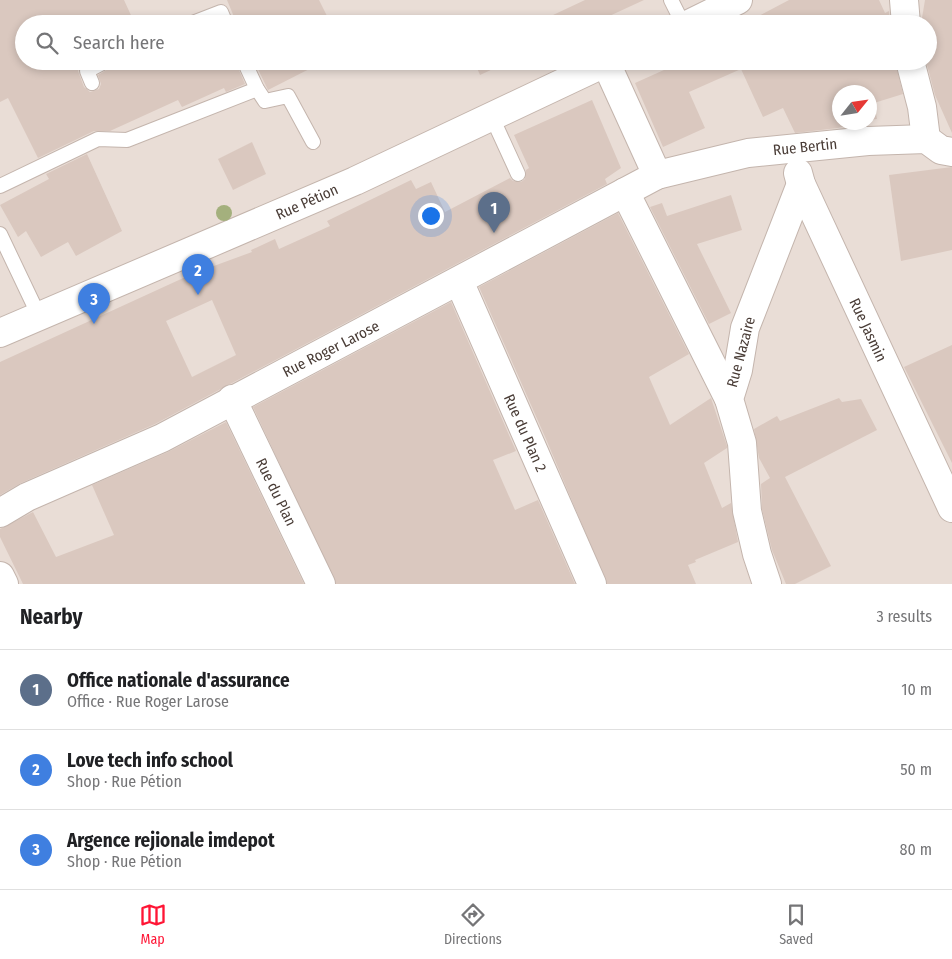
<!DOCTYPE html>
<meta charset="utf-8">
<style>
:root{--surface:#fff;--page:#f2f2f2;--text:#202124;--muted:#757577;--line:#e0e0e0;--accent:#ff1535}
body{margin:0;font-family:"Fira Sans Condensed",sans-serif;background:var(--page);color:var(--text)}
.compass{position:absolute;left:832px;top:85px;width:45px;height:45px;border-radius:50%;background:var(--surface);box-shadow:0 2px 8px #0003;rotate:60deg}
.you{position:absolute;left:430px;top:215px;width:18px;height:18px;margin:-12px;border:4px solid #fff;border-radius:50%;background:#1a73e8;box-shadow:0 0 0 8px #1a73e833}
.badge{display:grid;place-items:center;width:32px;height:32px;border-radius:50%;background:var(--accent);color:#fff;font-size:16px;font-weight:700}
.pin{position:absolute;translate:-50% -41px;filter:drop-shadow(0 1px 2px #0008)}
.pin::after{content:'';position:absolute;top:26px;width:18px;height:15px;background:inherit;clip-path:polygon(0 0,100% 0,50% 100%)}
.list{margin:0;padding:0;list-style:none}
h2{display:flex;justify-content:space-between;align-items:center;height:65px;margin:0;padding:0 20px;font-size:21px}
h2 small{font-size:16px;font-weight:400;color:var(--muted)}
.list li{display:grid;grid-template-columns:32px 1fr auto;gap:15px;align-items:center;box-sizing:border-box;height:80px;padding:0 20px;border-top:1px solid var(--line)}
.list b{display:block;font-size:19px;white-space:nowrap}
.list p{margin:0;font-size:16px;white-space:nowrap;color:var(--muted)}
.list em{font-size:16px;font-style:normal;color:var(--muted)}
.icon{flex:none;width:28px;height:28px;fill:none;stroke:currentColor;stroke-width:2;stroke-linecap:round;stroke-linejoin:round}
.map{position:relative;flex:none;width:952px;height:584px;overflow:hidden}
.search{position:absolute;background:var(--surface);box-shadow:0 2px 8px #0003;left:15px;right:15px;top:15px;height:55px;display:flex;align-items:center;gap:12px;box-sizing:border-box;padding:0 18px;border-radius:28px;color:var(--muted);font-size:19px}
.sheet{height:305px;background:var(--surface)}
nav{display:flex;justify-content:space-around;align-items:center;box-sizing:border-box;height:70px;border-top:1px solid var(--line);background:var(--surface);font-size:14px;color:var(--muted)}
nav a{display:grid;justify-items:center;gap:2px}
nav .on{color:var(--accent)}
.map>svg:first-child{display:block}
</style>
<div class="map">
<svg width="952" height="584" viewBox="0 0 952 584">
<rect width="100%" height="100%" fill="#f5ede8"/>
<path fill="#e9ddd6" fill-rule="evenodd" d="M0 0H952V584H0ZM24 24H928V61H24ZM840 92H870V122H840Z"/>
<g fill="#dac8bf" fill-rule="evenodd">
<path d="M0 0H124L135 24H24V61H87L80 66 78 71 84 87 90 92 99 89 101 84 98 75 110 68 115 61H235L245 84 226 92 224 88 182 107 178 100 110 131H94L38 158 8 98 0 102Z"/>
<path d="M227 0H319L331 24H237Z"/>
<path d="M585 0H644L592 24H520L534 18 536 23Z"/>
<path d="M789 0H879L885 13 889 11 890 24H750L749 21Z"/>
<path d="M925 0H952V133L935 95 926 61H928V24H921Z"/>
<path d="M254 61H325L268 90Z"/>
<path d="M474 61H510L480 75Z"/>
<path d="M684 61H895L903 94 874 103 877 119 870 120V92H840V122H861L838 128 795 133 783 108 763 117 741 69 689 92 705 128 663 147 635 83Z"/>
<path d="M592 100 621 168 605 179 607 184 155 424 21 483 0 495V362L192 274 252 252 251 250 275 239 279 249 330 226 327 221 411 180 416 189 431 182 445 212 510 178 513 181 521 182 525 179 526 170 529 168 514 135ZM212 300 236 355 192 377 166 321Z"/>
<path d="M252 142 266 174 233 190 218 159Z"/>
<path d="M87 154 122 231 76 256 68 242 41 257 26 231 18 237 0 205 49 179 46 174Z"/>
<path d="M952 167V250L901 261 889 175Z"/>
<path d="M731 195 742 230 697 244 731 313 709 324 650 207 662 203 667 216Z"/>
<path d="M618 213 689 354 649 377 670 425 711 398 727 446V448L704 463 722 508 731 503 738 542 695 560 696 562 688 565 696 584H607L546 439 479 287Z"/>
<path d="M451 302 516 451 493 460 515 510 538 500 575 584H336L253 407Z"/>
<path d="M952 345V463L904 367Z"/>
<path d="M839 398 842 402 861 399 877 430 785 477 831 566 795 584H786L772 550 762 509 761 484 770 478 759 458 754 429 777 416 780 421Z"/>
<path d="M226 422 304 584H23L0 537V529L33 512 56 557 114 535 92 485 168 452Z"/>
</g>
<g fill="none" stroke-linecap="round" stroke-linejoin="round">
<defs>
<g id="lane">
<path d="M671 0 683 24"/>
<path d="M190 24 221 12 226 24"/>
<path d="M244 61 257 89 265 101 288 96 313 142"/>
<path d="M92 83 87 71 106 61"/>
<path d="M491 115 518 174"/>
<path d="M0 186 98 139 127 140 257 89"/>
<path d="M0 234 39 316"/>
</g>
<g id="street">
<path d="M904 0 906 24"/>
<path d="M689 24 738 0"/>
<path d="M910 61 922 107 926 139"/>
<path d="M606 63 657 175"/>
<path d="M798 173 801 184 952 508"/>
<path d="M625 192 729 399"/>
<path d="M459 281 592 584"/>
<path d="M0 333 355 181 609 61"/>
<path d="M232 399 321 584"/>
<path d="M0 513 27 497 162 438 657 175 748 153 868 141 926 139 941 150 952 152"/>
<path d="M0 576 4 584"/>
<path d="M767 584 757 554 747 511 742 443 729 399 738 370 745 328 801 184"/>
</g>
</defs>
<use href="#lane" stroke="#c4b5ad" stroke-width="16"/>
<use href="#street" stroke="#c4b5ad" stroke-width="30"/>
<use href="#lane" stroke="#fff" stroke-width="14"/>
<use href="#street" stroke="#fff" stroke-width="28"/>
</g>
<circle fill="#a4b07d" cx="224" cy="213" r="8"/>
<g text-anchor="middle" stroke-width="5" stroke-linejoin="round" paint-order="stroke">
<g font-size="15" fill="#493c36" stroke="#fff">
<text transform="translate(805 147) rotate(-6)" y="5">Rue Bertin</text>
<text transform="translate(307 202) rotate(-24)" y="5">Rue Pétion</text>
<text transform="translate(868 330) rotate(65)" y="5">Rue Jasmin</text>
<text transform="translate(331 349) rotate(-27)" y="5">Rue Roger Larose</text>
<text transform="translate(741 352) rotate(-75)" y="5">Rue Nazaire</text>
<text transform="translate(525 433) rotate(66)" y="5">Rue du Plan 2</text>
<text transform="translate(276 492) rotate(64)" y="5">Rue du Plan</text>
</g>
</g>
</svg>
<svg class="compass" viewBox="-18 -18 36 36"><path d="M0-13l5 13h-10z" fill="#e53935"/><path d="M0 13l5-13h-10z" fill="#757577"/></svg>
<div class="you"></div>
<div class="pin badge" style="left:494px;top:233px;background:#5c6f8a">1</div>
<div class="pin badge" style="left:198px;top:295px;background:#3f7fe0">2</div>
<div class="pin badge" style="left:94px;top:324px;background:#3f7fe0">3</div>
<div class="search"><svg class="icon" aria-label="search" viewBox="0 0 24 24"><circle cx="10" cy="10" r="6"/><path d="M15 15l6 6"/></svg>Search here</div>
</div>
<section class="sheet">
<h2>Nearby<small>3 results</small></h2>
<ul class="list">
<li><span class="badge" style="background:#5c6f8a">1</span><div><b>Office nationale d'assurance</b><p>Office · Rue Roger Larose</p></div><em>10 m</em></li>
<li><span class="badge" style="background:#3f7fe0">2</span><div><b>Love tech info school</b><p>Shop · Rue Pétion</p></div><em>50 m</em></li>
<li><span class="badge" style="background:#3f7fe0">3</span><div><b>Argence rejionale imdepot</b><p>Shop · Rue Pétion</p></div><em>80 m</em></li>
</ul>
</section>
<nav>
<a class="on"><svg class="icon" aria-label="map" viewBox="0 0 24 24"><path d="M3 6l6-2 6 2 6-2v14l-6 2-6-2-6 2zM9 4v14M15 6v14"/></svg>Map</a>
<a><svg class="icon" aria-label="directions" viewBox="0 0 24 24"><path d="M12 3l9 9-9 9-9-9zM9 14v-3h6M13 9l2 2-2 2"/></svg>Directions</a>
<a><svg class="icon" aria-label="saved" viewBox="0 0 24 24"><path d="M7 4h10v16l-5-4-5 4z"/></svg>Saved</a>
</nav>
